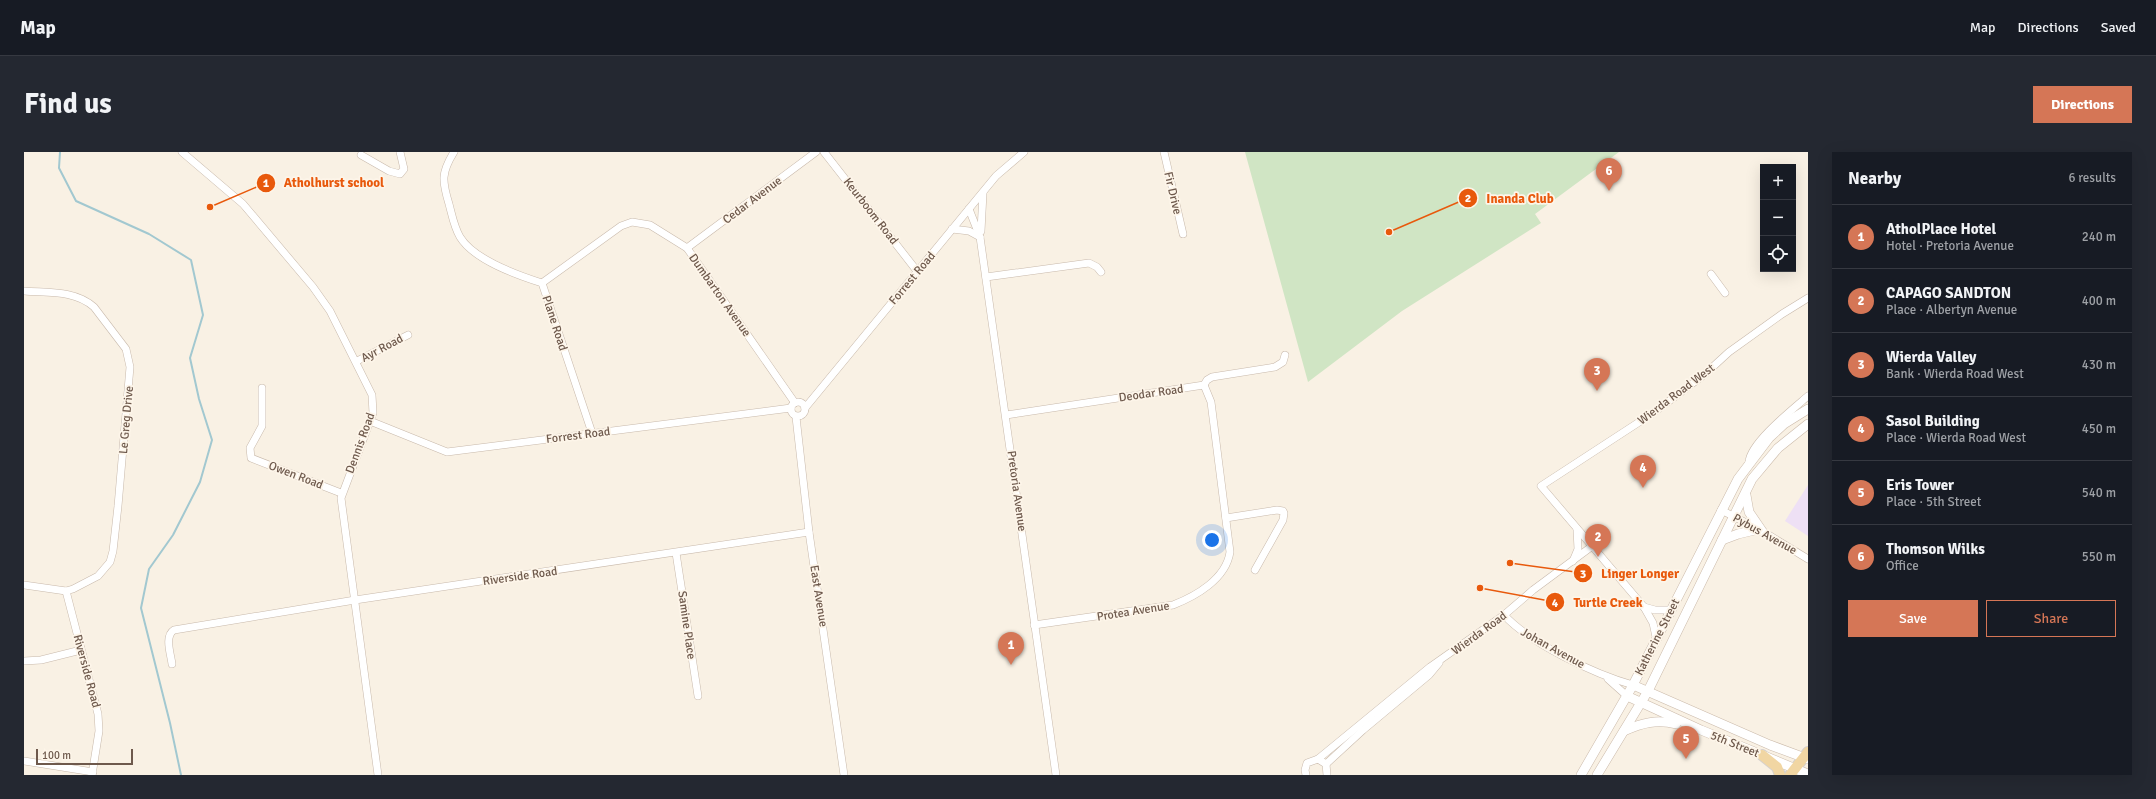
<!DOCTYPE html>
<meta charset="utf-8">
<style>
:root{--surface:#171b24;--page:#242831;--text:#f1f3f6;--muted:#9ea1a6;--line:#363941;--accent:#d57656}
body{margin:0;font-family:Signika,sans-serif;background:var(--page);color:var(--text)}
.controls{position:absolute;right:12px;top:12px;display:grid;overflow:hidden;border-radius:0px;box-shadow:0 4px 16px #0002}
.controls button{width:36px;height:36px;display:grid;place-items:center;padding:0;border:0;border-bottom:1px solid var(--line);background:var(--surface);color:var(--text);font:20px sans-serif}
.scale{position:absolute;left:12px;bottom:10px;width:97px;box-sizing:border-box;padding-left:4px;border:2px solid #6e594c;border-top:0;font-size:11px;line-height:14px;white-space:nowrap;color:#6e594c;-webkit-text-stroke:3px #fdf5e9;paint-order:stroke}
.you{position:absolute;left:1188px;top:388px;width:14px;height:14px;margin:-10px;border:3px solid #fff;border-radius:50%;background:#1a73e8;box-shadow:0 0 0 6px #1a73e833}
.badge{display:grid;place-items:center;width:26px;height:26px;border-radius:50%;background:var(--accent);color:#fff;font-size:13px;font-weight:700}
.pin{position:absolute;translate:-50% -33px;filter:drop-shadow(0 1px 2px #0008)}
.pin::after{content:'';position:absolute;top:21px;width:14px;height:12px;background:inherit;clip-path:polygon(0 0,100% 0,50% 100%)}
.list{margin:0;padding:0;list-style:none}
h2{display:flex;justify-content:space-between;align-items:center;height:52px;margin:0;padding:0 16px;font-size:17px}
h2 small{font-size:13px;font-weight:400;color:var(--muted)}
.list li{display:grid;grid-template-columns:26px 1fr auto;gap:12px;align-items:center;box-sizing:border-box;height:64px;padding:0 16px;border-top:1px solid var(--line)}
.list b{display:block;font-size:15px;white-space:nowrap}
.list p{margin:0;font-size:13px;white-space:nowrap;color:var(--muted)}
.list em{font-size:13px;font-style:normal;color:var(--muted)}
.actions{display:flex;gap:8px;padding:12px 16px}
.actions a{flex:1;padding:9px 0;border:1px solid var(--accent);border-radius:0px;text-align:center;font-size:14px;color:var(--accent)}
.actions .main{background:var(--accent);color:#fff}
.icon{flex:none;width:22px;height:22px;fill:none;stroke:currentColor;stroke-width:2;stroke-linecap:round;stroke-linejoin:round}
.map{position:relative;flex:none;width:1784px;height:623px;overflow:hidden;border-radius:0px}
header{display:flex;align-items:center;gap:24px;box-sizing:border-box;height:56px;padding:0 20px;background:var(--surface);border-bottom:1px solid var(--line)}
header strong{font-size:19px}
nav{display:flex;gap:22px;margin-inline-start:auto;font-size:14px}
.intro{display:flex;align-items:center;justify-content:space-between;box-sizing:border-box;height:96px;padding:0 24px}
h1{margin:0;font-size:28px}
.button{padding:10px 18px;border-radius:0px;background:var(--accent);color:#fff;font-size:14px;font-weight:700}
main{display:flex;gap:24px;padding:0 24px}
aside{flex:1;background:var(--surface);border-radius:0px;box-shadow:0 4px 16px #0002}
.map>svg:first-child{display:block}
</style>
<header>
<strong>Map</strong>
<nav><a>Map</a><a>Directions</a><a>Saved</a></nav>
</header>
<div class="intro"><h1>Find us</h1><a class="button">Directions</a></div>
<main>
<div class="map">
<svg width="1784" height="623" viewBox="0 0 1784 623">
<rect width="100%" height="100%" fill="#f9f1e4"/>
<path fill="#eee0f5" d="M1784 333V384L1761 369Z"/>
<path fill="#d0e5c4" d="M1221 0H1595L1511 62 1517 71 1378 159 1284 230Z"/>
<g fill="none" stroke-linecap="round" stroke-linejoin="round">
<path stroke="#a2c8d0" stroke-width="2" d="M36 0 35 16 52 49 125 82 167 108 179 163 166 206 175 247 188 288 176 330 149 383 125 417 117 456 146 571 157 623"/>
<defs>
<g id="street">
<path d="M158 0 219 52 289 135 306 159 348 243 349 261 317 346 354 623"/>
<path d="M430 0C417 21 418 29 425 52 428 63 430 75 436 85 450 108 493 123 518 131L568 281"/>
<path d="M800 0 893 119"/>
<path d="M1140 0 1159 82"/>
<path d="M337 3 365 19 376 22 380 17 376 0"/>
<path d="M945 57 956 85 1032 623"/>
<path d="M928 77 945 79 956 85"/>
<path d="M957 79 959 41"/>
<path d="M663 96 792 0"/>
<path d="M1687 122 1701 141"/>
<path d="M962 125 1065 111 1073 115 1077 120"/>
<path d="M518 131 597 74 608 70 626 73 663 96 771 251"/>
<path d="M0 139C24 141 51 138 70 155L102 197 106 215 94 354 89 399 86 410 74 424 49 437 42 439 0 433"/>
<path d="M333 209 384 183"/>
<path d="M1180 233 1183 228 1188 225 1251 215 1259 210 1261 203"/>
<path d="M238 236V274L226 296 227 306 317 341"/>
<circle cx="774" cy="257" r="7"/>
<path d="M781 256 972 24 1000 0"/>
<path d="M982 263 1180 233"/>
<path d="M772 265 785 380 820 623"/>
<path d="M346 269 423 300 767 256"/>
<path d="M1725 310C1726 291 1769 257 1784 244"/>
<path d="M1697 358 1738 379 1784 407"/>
<path d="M1202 366 1253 358 1259 359 1260 361 1259 368 1231 418"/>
<path d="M652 401 674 544"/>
<path d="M1549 409 1554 397 1553 378"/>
<path d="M42 439 74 562 75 579 68 623"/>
<path d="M1620 455 1631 458H1647"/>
<path d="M1480 463C1507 492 1570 522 1609 533"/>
<path d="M1010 473 1149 453C1172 444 1202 427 1206 400L1187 250 1180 233"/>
<path d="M1632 485 1629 471 1620 455 1517 334 1629 261 1681 222 1705 200 1758 162 1784 146"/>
<path d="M0 509 17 508 57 498"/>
<path d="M148 512C147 503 140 484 150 478L331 448 785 380"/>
<path d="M1584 527 1603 544"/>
<path d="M1294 607 1406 515 1480 463 1509 438 1567 395"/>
<path d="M0 609 69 620"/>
<path d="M1302 612 1339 578 1405 523 1415 511"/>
<path d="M1282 623 1281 618 1283 611 1294 607 1302 612 1303 623"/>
</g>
<g id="secondary">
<path d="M1722 343 1725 360 1738 379"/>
<path d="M1698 388 1714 382 1735 377"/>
<path d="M1609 533 1746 593 1784 607"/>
<path d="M1603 544 1677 578 1784 622"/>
<path d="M1600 579C1618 571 1633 567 1652 572"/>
<path d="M1557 623 1609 533 1714 327 1745 286 1760 272 1784 257"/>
<path d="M1573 623 1624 539 1728 327 1754 296 1784 272"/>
</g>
<g id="primary">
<path d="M1738 603 1753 615 1756 623"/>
<path d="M1766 623 1784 600"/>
</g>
</defs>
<use href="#street" stroke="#c8b9ab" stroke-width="8"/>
<use href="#secondary" stroke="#cbbaaa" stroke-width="10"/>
<use href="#primary" stroke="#d6d1cd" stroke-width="12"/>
<use href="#street" stroke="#fff" stroke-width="7"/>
<use href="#secondary" stroke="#fff" stroke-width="9"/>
<use href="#primary" stroke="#f1d6a3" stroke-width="10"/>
</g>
<g text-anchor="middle" stroke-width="3.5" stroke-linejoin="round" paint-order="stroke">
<g font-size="12" fill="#6e594c" stroke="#fdf5e9">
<text transform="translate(1149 41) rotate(77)" y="4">Fir Drive</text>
<text transform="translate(728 48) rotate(-37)" y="4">Cedar Avenue</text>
<text transform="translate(847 59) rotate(52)" y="4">Keurboom Road</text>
<text transform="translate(888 126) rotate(-50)" y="4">Forrest Road</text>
<text transform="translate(696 143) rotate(55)" y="4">Dumbarton Avenue</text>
<text transform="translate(531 171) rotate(72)" y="4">Plane Road</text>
<text transform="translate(358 196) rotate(-28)" y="4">Ayr Road</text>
<text transform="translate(1127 241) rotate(-8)" y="4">Deodar Road</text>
<text transform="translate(1652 242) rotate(-37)" y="4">Wierda Road West</text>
<text transform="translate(102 268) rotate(-85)" y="4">Le Greg Drive</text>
<text transform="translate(554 283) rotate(-7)" y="4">Forrest Road</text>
<text transform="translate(336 291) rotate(-70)" y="4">Dennis Road</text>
<text transform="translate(272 323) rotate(21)" y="4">Owen Road</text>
<text transform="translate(993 339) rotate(82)" y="4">Pretoria Avenue</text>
<text transform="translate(1741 382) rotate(29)" y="4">Pybus Avenue</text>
<text transform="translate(496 424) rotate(-8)" y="4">Riverside Road</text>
<text transform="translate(795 444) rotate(81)" y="4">East Avenue</text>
<text transform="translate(1109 459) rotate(-9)" y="4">Protea Avenue</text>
<text transform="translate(663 473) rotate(82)" y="4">Samine Place</text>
<text transform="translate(1455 481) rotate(-36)" y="4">Wierda Road</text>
<text transform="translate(1633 485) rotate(-63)" y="4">Katherine Street</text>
<text transform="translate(1529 496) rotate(29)" y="4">Johan Avenue</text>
<text transform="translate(63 519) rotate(75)" y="4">Riverside Road</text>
<text transform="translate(1711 592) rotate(22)" y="4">5th Street</text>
</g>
</g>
<path fill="none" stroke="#e8590c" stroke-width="1.5" d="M186 55L242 31M1365 80L1444 46M1486 411L1559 421M1456 436L1531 450"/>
<g fill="#e8590c" stroke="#fdf5e9" stroke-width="1.5">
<circle cx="186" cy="55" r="4"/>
<circle cx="1365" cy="80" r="4"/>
<circle cx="1486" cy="411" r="4"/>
<circle cx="1456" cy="436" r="4"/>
<circle cx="242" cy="31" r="10"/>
<circle cx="1444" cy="46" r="10"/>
<circle cx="1559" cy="421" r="10"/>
<circle cx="1531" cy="450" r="10"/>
</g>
<g font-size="12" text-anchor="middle" font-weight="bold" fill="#fff">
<text x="242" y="35">1</text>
<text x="1444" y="50">2</text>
<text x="1559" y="426">3</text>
<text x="1531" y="455">4</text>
</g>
<g font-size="13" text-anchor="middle" font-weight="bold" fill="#e8590c" stroke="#fdf5e9" stroke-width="3.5" stroke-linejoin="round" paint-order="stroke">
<text x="310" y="35">Atholhurst school</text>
<text x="1496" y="51">Inanda Club</text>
<text x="1616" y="426">Linger Longer</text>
<text x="1584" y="455">Turtle Creek</text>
</g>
</svg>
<div class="controls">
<button>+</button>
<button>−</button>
<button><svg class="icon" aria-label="locate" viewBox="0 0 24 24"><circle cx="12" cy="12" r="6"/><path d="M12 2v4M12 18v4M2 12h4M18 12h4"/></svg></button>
</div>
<div class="scale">100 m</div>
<div class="you"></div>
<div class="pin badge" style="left:987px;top:513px">1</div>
<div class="pin badge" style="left:1574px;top:405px">2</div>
<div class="pin badge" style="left:1573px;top:239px">3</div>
<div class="pin badge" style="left:1619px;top:336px">4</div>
<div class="pin badge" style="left:1662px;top:607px">5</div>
<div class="pin badge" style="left:1585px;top:39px">6</div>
</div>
<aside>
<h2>Nearby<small>6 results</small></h2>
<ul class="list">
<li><span class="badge">1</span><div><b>AtholPlace Hotel</b><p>Hotel · Pretoria Avenue</p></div><em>240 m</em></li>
<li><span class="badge">2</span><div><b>CAPAGO SANDTON</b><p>Place · Albertyn Avenue</p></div><em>400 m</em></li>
<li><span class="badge">3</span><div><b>Wierda Valley</b><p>Bank · Wierda Road West</p></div><em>430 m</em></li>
<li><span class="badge">4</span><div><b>Sasol Building</b><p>Place · Wierda Road West</p></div><em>450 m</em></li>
<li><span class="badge">5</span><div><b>Eris Tower</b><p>Place · 5th Street</p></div><em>540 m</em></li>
<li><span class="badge">6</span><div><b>Thomson Wilks</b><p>Office</p></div><em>550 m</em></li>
</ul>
<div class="actions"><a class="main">Save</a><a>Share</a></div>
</aside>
</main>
